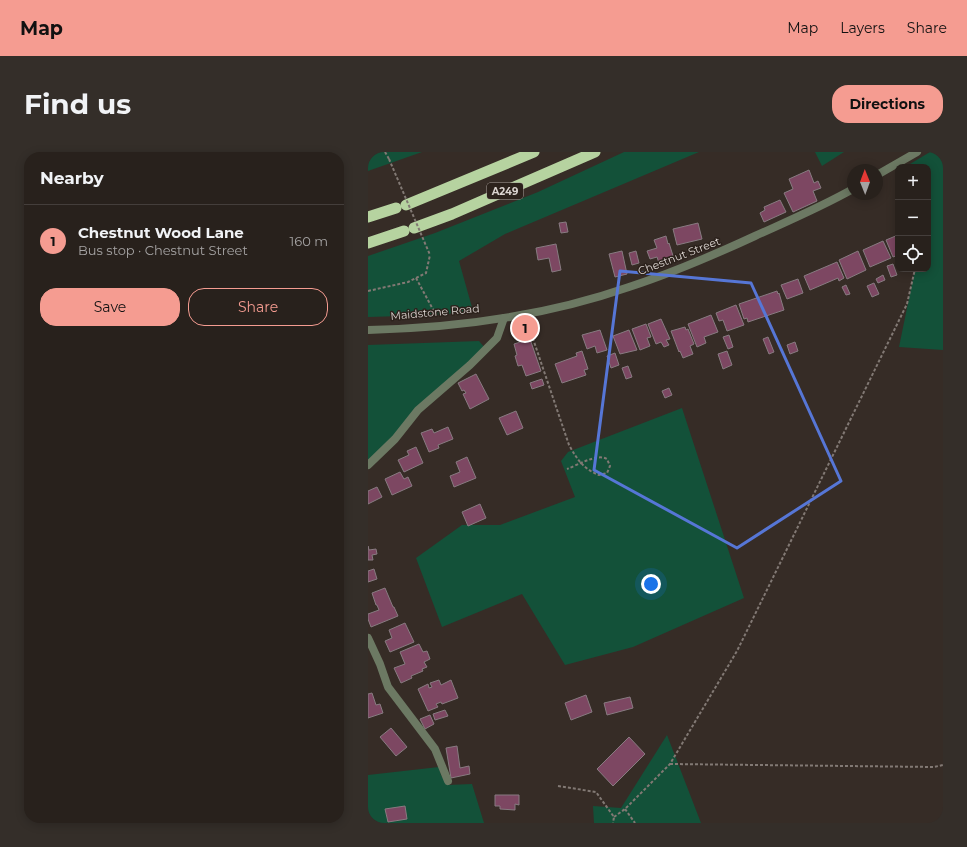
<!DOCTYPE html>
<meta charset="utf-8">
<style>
:root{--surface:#28211c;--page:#342e29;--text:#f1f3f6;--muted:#a5a3a3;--line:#443e3b;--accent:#f59c91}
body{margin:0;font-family:Montserrat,sans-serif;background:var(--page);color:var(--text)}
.controls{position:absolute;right:12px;top:12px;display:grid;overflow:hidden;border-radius:8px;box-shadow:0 2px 10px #0003}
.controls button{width:36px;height:36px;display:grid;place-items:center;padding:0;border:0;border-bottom:1px solid var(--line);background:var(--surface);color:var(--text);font:20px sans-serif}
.compass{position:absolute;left:479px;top:12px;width:36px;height:36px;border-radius:50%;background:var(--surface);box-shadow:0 2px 10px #0003;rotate:359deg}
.you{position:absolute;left:283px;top:432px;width:14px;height:14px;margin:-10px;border:3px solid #fff;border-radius:50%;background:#1a73e8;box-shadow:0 0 0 6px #1a73e833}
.badge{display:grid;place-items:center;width:26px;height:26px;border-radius:50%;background:var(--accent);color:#111;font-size:13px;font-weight:700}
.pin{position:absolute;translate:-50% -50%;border:2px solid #fff;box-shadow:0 1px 4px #0006}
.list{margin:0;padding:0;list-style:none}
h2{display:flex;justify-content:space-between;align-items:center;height:52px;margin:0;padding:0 16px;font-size:17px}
h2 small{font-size:13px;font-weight:400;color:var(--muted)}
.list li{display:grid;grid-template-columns:26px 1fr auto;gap:12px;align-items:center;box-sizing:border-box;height:72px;padding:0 16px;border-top:1px solid var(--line)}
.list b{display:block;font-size:15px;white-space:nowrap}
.list p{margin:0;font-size:13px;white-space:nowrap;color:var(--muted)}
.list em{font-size:13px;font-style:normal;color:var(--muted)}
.actions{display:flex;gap:8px;padding:12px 16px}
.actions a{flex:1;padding:9px 0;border:1px solid var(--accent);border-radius:16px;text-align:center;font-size:14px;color:var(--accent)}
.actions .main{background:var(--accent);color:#111}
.icon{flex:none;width:22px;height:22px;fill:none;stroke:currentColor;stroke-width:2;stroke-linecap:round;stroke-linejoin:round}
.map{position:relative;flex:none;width:575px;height:671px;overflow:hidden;border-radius:16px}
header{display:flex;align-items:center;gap:24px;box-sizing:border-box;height:56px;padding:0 20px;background:var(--accent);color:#111}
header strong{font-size:19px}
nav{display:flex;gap:22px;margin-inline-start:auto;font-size:14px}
.intro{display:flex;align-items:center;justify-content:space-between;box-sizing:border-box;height:96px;padding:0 24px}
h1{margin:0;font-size:28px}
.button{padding:10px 18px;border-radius:16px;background:var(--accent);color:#111;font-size:14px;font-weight:700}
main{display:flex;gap:24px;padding:0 24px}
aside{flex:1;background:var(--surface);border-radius:16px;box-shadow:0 2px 10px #0003}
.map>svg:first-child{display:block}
</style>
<header>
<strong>Map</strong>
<nav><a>Map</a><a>Layers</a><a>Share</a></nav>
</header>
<div class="intro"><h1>Find us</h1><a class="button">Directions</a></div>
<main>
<aside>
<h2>Nearby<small></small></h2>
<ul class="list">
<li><span class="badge">1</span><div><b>Chestnut Wood Lane</b><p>Bus stop · Chestnut Street</p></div><em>160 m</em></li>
</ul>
<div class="actions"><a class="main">Save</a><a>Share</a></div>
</aside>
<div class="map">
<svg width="575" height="671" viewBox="0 0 575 671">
<rect width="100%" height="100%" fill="#362c26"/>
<g fill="#135139" fill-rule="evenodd">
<path d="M0 0H54L0 19Z"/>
<path d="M256 0H331L137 82 91 109 105 159 69 163 0 165V104L67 81 170 40Z"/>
<path d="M447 0H476L454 14Z"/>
<path d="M562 0H575V198L531 195 547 117H560V15H537Z"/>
<path d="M111 189 117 196 0 310V193Z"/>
<path d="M314 256 376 446 265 495 197 513 154 442 74 475 48 406 94 373H132L207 345 193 309 200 300Z"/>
<path d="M299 583 333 671H226L225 654 253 656Z"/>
<path d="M71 615 73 623 80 633 104 632 116 671H0V623ZM37 654 39 667 20 670 17 657Z"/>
</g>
<g fill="#7d4762" stroke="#887b81">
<path d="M441 18 446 31 450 29 453 36 445 39 449 49 425 60 416 41 425 37 421 27Z"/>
<path d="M412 48 418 60 396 70 392 61 397 58 396 55Z"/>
<path d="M198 70 200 80 193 81 191 71Z"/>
<path d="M330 71 334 87 309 93 305 77Z"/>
<path d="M530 83V103L525 105 518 88Z"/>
<path d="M298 84 300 92 301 91 306 107 291 111 289 105 282 107 279 99 289 96 286 88Z"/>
<path d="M515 89 523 106 502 115 495 98Z"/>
<path d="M188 92 193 118 184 120 181 106 170 108 168 96Z"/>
<path d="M254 99 259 122 247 125 241 102Z"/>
<path d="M268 99 271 111 264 113 261 101Z"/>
<path d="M490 99 498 118 479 127 471 108Z"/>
<path d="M469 110 476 126 471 129 470 126 442 138 436 124Z"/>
<path d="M525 112 529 123 523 125 519 114Z"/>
<path d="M515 123 517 128 510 131 508 127Z"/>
<path d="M430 127 435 141 419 147 413 133Z"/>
<path d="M506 131 511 142 504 145 499 134Z"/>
<path d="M478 133 482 142 478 143 474 135Z"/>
<path d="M409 139 410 142 411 141 416 158 380 170 379 166 376 167 371 152Z"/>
<path d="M368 153 376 173 359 179 355 168 351 169 348 161Z"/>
<path d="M343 163 350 180 336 185 338 191 329 195 320 172Z"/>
<path d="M293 167 302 187 298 188 301 193 296 195 293 190 288 192 280 172Z"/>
<path d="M278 172 283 185 279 186 282 194 272 198 264 177Z"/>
<path d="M317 175 318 178 320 177 326 192 322 194 325 202 315 206 312 199 311 200 303 179Z"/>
<path d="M232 178 239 198 229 201 227 194 219 197 214 183Z"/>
<path d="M261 178 269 198 252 202 245 184Z"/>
<path d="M361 183 365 195 360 197 355 185Z"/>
<path d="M400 185 406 200 401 202 395 187Z"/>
<path d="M162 187 173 219 158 224 154 213 150 214 147 204 149 203 146 192Z"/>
<path d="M427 190 430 199 422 202 419 193Z"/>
<path d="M214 199 220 217 216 218 218 223 194 231 187 212 209 204 208 201Z"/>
<path d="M359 199 364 213 355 217 350 202Z"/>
<path d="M247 201 251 213 243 216 239 204Z"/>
<path d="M260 214 264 225 258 227 254 216Z"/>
<path d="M108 222 121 247 102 257 95 242 98 241 96 238 94 239 90 231Z"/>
<path d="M174 227 176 233 164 237 162 231Z"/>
<path d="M301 236 304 243 297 246 294 239Z"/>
<path d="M148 259 155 276 139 283 131 266Z"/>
<path d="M80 275 85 287 70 293 71 296 61 300 53 281 64 277 66 281Z"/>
<path d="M48 295 55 311 36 320 30 308 41 303 39 299Z"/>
<path d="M99 305 108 326 86 335 82 324 92 320 88 310Z"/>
<path d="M32 320 36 327 40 325 44 334 24 343 17 327Z"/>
<path d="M9 335 14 345 0 352V339Z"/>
<path d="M112 352 118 366 100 374 94 360Z"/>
<path d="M0 394 1 398 8 397 9 402 4 403 5 408H0Z"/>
<path d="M6 417 9 427 0 430V419Z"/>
<path d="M17 436 25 455H26L30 464 3 475 0 467V462L11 458 9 453H8L4 441Z"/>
<path d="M37 471 46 490 22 500 17 489 24 486 21 478Z"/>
<path d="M51 492 55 500 59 499 62 507 56 510 59 515 54 517 55 519 43 524 44 526 33 531 26 516 37 512 32 500Z"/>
<path d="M71 528 73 533 83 528 90 546 74 552 73 550 68 552 70 555 60 559 50 537 60 532 61 536 64 535 62 531Z"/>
<path d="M4 541 8 553 12 552 15 561 0 566V542Z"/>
<path d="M218 543 224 560 203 568 197 551Z"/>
<path d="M262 545 265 556 239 563 236 551Z"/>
<path d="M77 558 80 564 67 568 65 562Z"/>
<path d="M62 563 66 572 57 577 52 567Z"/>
<path d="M23 576 39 595 28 604 12 585Z"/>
<path d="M261 585 277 602 245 634 229 617Z"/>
<path d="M89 594 92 616 101 614 102 622 83 626 78 596Z"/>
<path d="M127 643H151V653L147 652V658L132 657V654H127Z"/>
<path d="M37 654 39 667 20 670 17 657Z"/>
</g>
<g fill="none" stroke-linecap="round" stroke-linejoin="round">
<g stroke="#827974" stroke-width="2" stroke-dasharray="3 2" stroke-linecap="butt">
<path d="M17 0 21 7"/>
<path d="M48 126 68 163"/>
<path d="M0 139 40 130 58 121 62 103"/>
<path d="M160 172 201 293C209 307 215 317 231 323L239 321 242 314 239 307C229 301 210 313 199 317"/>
<path d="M302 612 566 615 575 613"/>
<path d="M190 634 228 640 246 665 245 671"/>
<path d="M257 657 267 671"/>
<path d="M246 665 257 657 302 612 369 499 539 152 547 117"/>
</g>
<g stroke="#6c7963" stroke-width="8">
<path d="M509 23 549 0"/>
<path d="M0 178C87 176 178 164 261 135 304 121 346 103 387 84 420 69 453 55 485 37"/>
<path d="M0 313 27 287 50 258 102 213 129 186 136 166"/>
<path d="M0 486 12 512 20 535 67 597 80 629"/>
</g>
<g stroke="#b6d3a0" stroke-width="11">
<path d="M38 53 166 0"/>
<path d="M0 65 28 56"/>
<path d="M46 76 84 62 227 0"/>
<path d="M0 91 36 79"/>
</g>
<path stroke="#827974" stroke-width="2" stroke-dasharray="3 2" stroke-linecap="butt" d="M21 7 62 103"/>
</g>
<path fill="none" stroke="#5676d6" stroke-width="3" stroke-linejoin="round" d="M252 119 383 131 473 329 369 396 226 318Z"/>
<g text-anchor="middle" stroke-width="3" stroke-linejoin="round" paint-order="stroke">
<rect fill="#2c221c" stroke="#a69f9a" stroke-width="1" x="119" y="31" width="36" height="16" rx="3"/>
<g font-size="10" font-weight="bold" fill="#dbd4d0">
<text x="137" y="43">A249</text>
</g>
<g font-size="11" fill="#dbd4d0" stroke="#2c221c">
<text transform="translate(311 104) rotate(-21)" y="4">Chestnut Street</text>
<text transform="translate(67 160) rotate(-5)" y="4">Maidstone Road</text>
</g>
</g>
</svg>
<div class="controls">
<button>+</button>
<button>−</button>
<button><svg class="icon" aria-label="locate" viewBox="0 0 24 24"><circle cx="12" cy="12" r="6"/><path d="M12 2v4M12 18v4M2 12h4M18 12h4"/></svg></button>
</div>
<svg class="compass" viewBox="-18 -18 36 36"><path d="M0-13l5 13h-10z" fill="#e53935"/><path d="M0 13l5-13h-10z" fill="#a5a3a3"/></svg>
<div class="you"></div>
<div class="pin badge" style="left:157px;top:176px">1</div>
</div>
</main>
